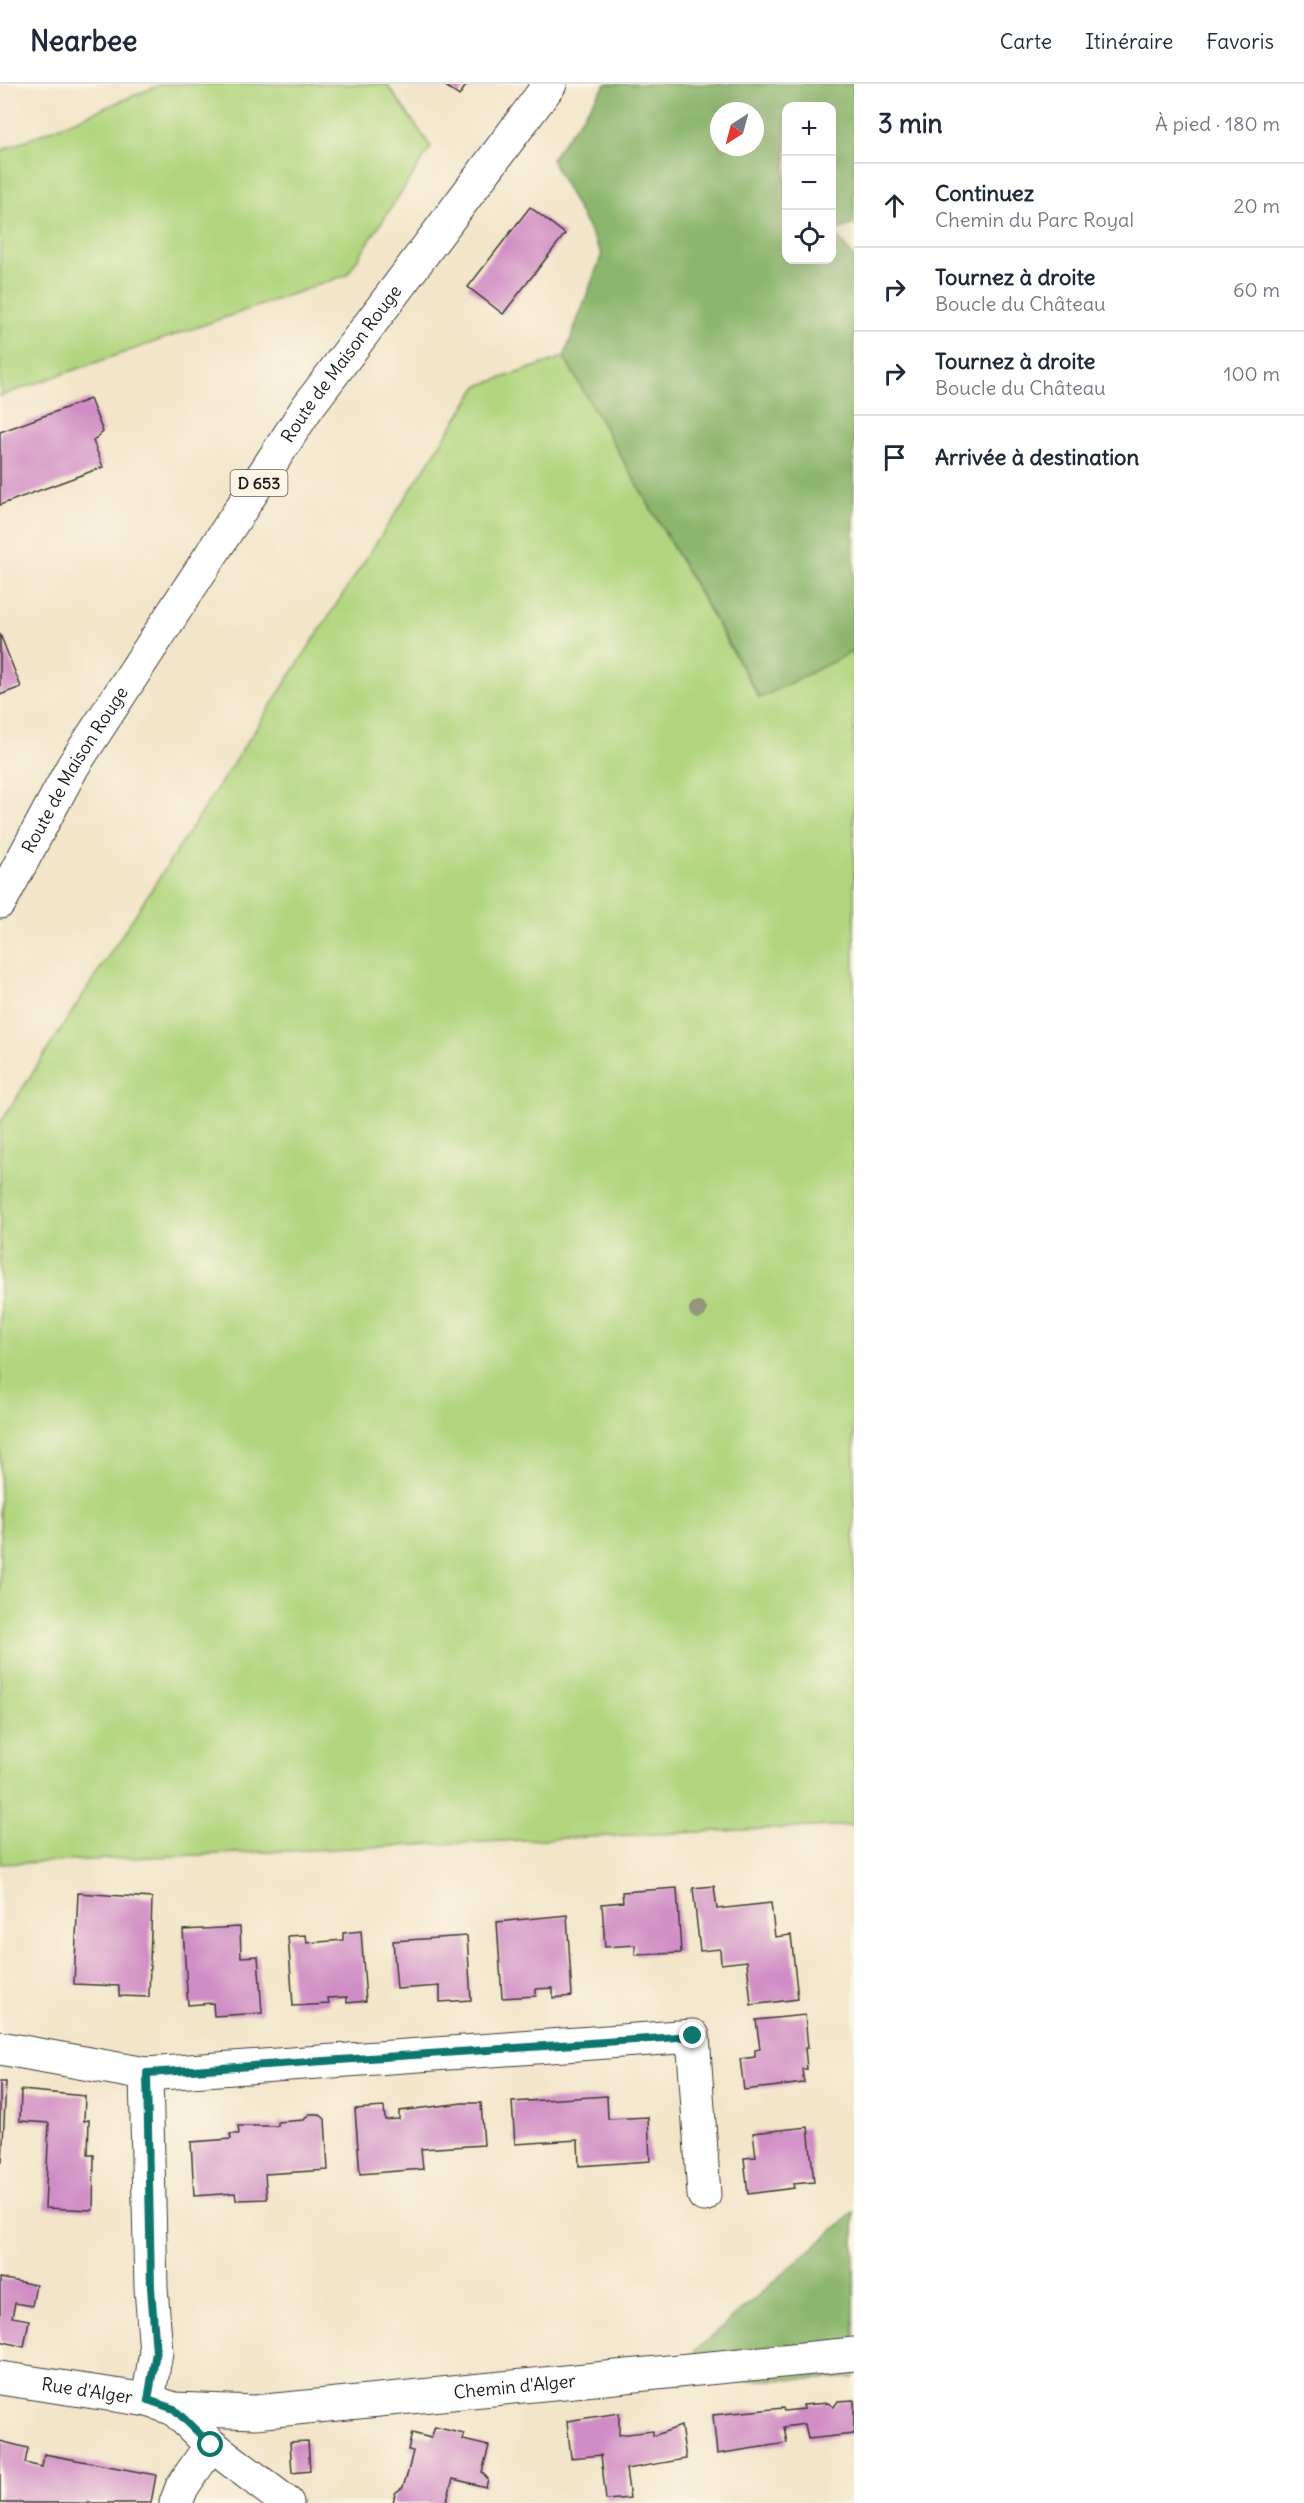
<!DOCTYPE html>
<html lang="fr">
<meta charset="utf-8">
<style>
:root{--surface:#fff;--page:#f2f2f3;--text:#1f2937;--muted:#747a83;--line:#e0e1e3}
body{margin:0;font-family:Delius,sans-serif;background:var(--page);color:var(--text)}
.controls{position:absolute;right:18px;top:18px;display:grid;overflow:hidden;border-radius:12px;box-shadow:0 6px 24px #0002}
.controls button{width:54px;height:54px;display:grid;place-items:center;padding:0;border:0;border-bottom:2px solid var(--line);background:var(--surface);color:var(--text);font:30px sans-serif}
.compass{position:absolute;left:710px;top:18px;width:54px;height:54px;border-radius:50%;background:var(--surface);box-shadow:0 6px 24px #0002;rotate:216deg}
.stop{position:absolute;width:18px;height:18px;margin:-14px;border:4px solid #0f766e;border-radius:50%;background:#fff}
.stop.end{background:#0f766e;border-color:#fff;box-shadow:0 2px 6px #0008}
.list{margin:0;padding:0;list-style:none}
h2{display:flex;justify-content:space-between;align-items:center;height:78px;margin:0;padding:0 24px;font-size:26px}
h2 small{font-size:20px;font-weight:400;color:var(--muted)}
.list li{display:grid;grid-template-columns:39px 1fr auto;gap:18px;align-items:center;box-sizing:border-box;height:84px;padding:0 24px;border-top:2px solid var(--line)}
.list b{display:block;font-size:22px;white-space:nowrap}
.list p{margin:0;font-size:20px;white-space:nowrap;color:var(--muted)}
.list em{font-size:20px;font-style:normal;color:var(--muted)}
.icon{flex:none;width:33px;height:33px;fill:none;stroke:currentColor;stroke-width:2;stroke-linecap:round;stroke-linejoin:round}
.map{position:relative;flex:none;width:854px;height:2419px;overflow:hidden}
header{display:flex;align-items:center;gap:36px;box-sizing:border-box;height:84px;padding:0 30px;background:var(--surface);border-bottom:2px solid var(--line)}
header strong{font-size:28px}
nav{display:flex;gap:33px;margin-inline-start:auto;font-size:21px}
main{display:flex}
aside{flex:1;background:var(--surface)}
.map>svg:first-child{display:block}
</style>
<header>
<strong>Nearbee</strong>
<nav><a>Carte</a><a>Itinéraire</a><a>Favoris</a></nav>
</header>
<main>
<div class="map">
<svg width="854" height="2419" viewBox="0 0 854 2419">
<rect width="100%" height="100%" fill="#fcf5e5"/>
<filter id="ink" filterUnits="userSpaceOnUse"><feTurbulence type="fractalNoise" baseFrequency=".0167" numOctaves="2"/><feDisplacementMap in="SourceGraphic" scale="12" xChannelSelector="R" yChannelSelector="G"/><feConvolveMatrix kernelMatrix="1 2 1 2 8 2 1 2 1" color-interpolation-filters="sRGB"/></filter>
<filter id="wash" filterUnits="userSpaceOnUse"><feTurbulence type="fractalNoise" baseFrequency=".008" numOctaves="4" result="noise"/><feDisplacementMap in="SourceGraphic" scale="24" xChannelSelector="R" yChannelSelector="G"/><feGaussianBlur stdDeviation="1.35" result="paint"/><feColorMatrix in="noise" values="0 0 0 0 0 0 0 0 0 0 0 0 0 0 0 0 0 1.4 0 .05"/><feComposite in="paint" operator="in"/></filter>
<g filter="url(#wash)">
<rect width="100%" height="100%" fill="#f2e5c9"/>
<g fill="#b0d57e" stroke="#66784d" stroke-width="1.5">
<path d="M162 0H387L431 63 347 191 0 312V67Z"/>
<path d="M564 273 759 614 854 567V1741L0 1780V1039L478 302Z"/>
</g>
<g fill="#8cb66d" stroke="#546944" stroke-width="1.5" fill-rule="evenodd">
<path d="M606 0H854V140L833 148 854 173V567L760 614 564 273 602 170 551 75ZM786 22H832V176H786ZM719 27H755V63H719Z"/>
<path d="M854 2128V2294L658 2299Z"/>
</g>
<g id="blocks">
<g fill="#d08dc5">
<path d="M443 0H467L459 12Z"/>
<path d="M530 123 565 150 503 230 468 203Z"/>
<path d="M90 315 103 348 93 357 103 383 0 421V348Z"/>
<path d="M0 550 21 603 0 611Z"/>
<path d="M714 1802 717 1825 771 1819 775 1853 791 1851 798 1915 751 1921 747 1877 721 1880 720 1865 700 1867 693 1804Z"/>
<path d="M677 1804 681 1869 635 1871V1861L605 1863 602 1820 623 1818 622 1808Z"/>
<path d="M78 1809 152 1814 149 1913 119 1912V1902L74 1900Z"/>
<path d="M567 1831 572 1912 553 1914V1904L536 1905V1912L502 1914 497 1838Z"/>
<path d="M240 1843 241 1873 258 1872 262 1929 214 1932 213 1919 188 1921 183 1846Z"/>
<path d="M361 1847 366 1917 347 1919V1913L328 1914 329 1920 293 1922 288 1852 306 1851 307 1859 343 1856V1849Z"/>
<path d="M467 1852 471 1916 440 1918V1902L397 1905 393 1857Z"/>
<path d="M805 1931 808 1964H805L807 1985H802L804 1999 744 2006 740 1975 755 1973V1966L760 1965 756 1936Z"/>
<path d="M0 1998H6L2 2078H0Z"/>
<path d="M21 2006 85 2012 84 2037 89 2036 88 2071H94L93 2126 45 2124 49 2039 20 2037Z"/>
<path d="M607 2012 608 2035 648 2033 650 2077 579 2082 578 2056 515 2060 512 2018Z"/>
<path d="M462 2019H481L484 2061 421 2065 423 2085 360 2090 355 2025 384 2023 385 2036 399 2035V2027Z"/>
<path d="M309 2030H319L325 2035 328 2086 265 2090 267 2115 236 2116 235 2109 194 2112 191 2058 231 2055 230 2050H239L238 2042H278V2038L304 2036Z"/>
<path d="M808 2043 814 2098 793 2100 794 2104 748 2110 744 2074 756 2073 753 2049Z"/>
<path d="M0 2194 36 2201 32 2222 15 2219 12 2233 29 2236 24 2263 0 2257Z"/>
<path d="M854 2316V2350L808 2355 805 2340 784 2343 787 2359 717 2370 713 2331 783 2324 784 2327 804 2325 803 2321 828 2319 834 2323 838 2317Z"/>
<path d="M619 2329V2351L653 2347V2352L681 2342 686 2375 626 2385 630 2414 606 2416 601 2371 571 2374 567 2337Z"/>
<path d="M435 2343 464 2350 463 2356 489 2362 482 2388 488 2395 486 2403 453 2395 446 2419H393L395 2409 403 2403 408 2388 413 2367 408 2366 412 2349 431 2354Z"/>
<path d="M0 2357 28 2364 25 2379 42 2383 44 2370 156 2391 151 2419H0Z"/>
<path d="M308 2357 310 2387 292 2389 290 2358Z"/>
</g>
</g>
</g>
<g filter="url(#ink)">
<use href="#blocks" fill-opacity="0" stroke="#3c3a36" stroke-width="1.5"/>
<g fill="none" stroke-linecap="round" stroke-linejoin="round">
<defs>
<g id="minor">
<path d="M0 1964 146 1990 151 2204 156 2268 148 2316"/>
<path d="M146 1990 693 1952 704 2111"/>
<path id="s1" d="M0 2294 148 2316 174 2325 255 2328 854 2270"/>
<path d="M174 2325 211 2361 287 2419"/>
<path d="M176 2419 182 2403 211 2361"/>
</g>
<g id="major">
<path id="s2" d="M0 818 73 682 307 324 550 0"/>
</g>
</defs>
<use href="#minor" stroke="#3c3a36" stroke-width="35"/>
<use href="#major" stroke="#3c3a36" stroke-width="35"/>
<use href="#minor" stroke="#fff" stroke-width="33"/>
<use href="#major" stroke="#fff" stroke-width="33"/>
</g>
<circle fill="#94957a" cx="698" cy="1226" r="9"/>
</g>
<g fill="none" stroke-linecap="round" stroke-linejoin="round" filter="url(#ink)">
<path stroke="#0f766e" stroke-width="8" d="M211 2361 174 2325 148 2316 156 2268 151 2204 147 1989 693 1952"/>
</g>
<g text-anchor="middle" stroke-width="4.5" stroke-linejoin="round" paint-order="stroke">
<rect fill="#fcf5e5" stroke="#5f5d58" stroke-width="1.5" x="230.5" y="386" width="57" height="26" rx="4.5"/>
<g font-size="16" font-weight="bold" fill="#1c1c1c">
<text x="259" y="405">D 653</text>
</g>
<g font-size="18" fill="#1c1c1c" stroke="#fcf5e5">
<text dy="6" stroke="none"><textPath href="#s2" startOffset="638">Route de Maison Rouge</textPath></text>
<text dy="6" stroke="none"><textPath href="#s2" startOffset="152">Route de Maison Rouge</textPath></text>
<text dy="6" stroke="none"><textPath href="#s1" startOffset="519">Chemin d'Alger</textPath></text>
<text dy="6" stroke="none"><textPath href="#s1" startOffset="88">Rue d'Alger</textPath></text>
</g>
</g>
</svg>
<div class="controls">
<button>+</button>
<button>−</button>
<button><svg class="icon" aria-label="locate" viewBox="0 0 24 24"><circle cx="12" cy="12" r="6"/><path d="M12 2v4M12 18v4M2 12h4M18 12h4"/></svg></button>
</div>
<svg class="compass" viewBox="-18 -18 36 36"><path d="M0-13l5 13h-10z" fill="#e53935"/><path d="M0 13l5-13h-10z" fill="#747a83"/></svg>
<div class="stop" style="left:211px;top:2361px"></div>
<div class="stop end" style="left:693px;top:1952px"></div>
</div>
<aside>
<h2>3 min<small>À pied · 180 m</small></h2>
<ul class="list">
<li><svg class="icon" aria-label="ahead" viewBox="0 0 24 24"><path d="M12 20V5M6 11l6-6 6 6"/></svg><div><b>Continuez</b><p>Chemin du Parc Royal</p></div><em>20 m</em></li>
<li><svg class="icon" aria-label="right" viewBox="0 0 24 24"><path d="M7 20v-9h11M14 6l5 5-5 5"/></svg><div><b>Tournez à droite</b><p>Boucle du Château</p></div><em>60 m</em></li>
<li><svg class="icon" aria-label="right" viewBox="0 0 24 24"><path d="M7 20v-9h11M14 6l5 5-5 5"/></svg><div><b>Tournez à droite</b><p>Boucle du Château</p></div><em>100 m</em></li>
<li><svg class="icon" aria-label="arrive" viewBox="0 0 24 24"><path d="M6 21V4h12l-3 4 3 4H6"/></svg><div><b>Arrivée à destination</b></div></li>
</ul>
</aside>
</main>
